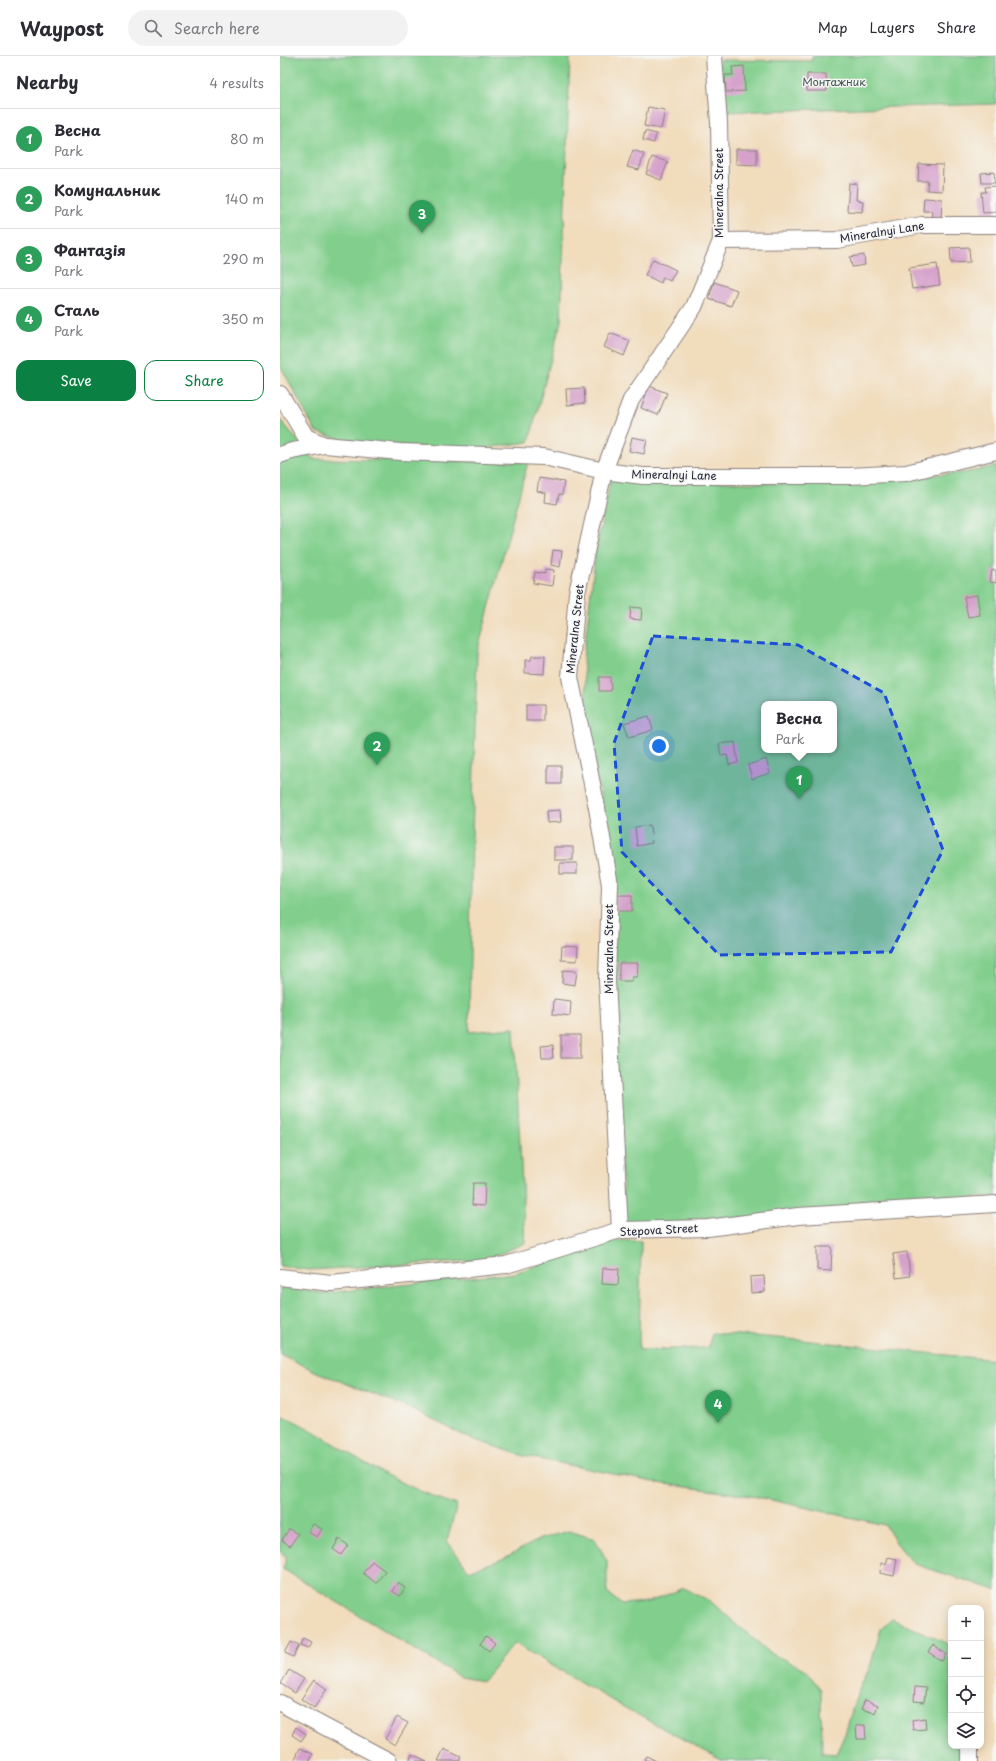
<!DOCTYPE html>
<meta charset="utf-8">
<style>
:root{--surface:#fff;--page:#f2f2f3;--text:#2b2b33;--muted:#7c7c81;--line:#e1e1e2;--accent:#0b8043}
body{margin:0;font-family:"Playpen Sans",sans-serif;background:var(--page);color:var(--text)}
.controls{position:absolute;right:12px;bottom:12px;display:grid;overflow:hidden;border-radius:8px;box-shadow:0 2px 10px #0003}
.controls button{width:36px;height:36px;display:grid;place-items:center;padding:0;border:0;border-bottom:1px solid var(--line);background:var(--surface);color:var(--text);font:20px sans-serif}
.you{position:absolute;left:379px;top:690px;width:14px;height:14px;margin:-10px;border:3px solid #fff;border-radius:50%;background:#1a73e8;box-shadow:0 0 0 6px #1a73e833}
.badge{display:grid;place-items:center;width:26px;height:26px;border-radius:50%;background:var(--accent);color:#fff;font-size:13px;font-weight:700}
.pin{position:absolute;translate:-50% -33px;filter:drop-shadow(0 1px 2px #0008)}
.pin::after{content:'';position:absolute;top:21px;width:14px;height:12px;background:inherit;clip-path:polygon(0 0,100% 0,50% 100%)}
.popup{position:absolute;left:481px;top:645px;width:76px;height:52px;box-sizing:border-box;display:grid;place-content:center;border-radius:8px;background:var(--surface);filter:drop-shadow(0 1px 3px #0005);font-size:13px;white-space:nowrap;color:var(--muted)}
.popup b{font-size:15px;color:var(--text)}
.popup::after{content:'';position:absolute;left:50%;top:100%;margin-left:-8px;border:8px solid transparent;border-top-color:var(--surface)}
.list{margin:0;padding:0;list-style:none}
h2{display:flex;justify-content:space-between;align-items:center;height:52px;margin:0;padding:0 16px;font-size:17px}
h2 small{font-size:13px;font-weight:400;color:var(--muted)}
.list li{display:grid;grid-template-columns:26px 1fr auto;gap:12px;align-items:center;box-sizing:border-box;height:60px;padding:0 16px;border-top:1px solid var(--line)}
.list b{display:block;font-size:15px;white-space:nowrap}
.list p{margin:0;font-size:13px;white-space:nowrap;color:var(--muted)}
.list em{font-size:13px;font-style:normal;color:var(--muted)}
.actions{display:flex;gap:8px;padding:12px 16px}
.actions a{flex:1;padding:9px 0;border:1px solid var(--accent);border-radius:12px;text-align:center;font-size:14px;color:var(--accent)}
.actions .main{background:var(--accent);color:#fff}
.icon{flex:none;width:22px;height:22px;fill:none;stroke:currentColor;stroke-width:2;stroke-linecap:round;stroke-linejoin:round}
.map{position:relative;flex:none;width:716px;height:1705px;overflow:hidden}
header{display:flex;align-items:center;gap:24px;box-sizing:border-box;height:56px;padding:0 20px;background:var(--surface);border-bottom:1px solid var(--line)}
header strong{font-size:19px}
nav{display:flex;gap:22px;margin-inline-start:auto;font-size:14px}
.search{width:280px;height:36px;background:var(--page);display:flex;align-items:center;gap:10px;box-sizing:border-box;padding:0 14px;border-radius:22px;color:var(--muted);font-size:15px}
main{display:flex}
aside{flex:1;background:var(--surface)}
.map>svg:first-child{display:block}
</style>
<header>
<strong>Waypost</strong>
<div class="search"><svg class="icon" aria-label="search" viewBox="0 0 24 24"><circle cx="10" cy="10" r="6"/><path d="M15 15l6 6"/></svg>Search here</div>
<nav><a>Map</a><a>Layers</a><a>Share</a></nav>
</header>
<main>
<aside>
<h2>Nearby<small>4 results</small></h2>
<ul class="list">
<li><span class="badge" style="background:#2e9e5b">1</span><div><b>Весна</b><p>Park</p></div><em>80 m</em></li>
<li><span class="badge" style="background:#2e9e5b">2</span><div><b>Комунальник</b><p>Park</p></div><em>140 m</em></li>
<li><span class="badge" style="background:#2e9e5b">3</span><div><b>Фантазія</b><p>Park</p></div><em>290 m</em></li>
<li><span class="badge" style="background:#2e9e5b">4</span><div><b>Сталь</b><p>Park</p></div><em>350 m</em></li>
</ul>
<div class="actions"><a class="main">Save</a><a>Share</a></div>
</aside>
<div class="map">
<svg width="716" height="1705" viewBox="0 0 716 1705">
<rect width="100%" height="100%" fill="#f6f6f2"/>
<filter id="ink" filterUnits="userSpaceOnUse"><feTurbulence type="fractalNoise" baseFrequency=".025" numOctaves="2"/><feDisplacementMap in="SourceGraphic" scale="8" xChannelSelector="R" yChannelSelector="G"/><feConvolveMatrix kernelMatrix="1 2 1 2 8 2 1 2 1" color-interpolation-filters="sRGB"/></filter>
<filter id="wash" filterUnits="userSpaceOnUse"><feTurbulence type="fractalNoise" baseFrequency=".012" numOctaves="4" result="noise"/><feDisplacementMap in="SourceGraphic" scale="16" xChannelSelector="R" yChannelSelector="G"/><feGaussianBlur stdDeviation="0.9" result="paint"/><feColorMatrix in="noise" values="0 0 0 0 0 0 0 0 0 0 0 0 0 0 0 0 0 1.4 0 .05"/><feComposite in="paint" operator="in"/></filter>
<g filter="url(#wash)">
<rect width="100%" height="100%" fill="#f1dcbc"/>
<g fill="#82cf8d" stroke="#527864" fill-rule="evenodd">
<path d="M0 0H290L281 265 249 386 193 394 75 387 36 376 0 309Z"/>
<path d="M532 0H716V48L444 56 439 4 532 5Z"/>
<path d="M0 363 33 403 248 406 197 597 191 820 189 976 234 972 245 1187 205 1204 29 1214 0 1210Z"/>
<path d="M716 410V1140L433 1165 345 1169 331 943 332 797 310 689 303 603 316 493 331 422 499 428 684 417ZM484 648H554V694H484Z"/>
<path d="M332 1184 361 1185 359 1294 428 1292 432 1277C527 1283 621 1295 716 1304V1534L634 1508 617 1488 605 1469 478 1441 378 1427 244 1400 189 1382 131 1353 37 1316 0 1298V1231L45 1237 235 1217Z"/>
<path d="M0 1359C27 1369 50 1386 75 1401 107 1421 141 1437 177 1449L167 1485 189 1515 222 1503 260 1483 289 1475 315 1483 327 1505V1537L341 1548 369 1546 404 1532 430 1545 490 1597 525 1613 541 1634 542 1697 556 1698 565 1678 577 1638 590 1611 601 1573 612 1563 671 1589V1690H686V1705H443L338 1648 234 1587 203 1625 180 1621 3 1513 7 1501 0 1496Z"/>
</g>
<g id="blocks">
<g fill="#d6a1cb">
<path d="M464 10 465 35 446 36 445 19H453L452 11Z"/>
<path d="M527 18H546L547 35H527Z"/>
<path d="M368 51 385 54 381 73 364 70Z"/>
<path d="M365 75 376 78 374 87 363 84Z"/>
<path d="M456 93H477V109L456 108Z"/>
<path d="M353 94 364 98 359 114 347 111Z"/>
<path d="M372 101 388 106 381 124 366 118Z"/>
<path d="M639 108 663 109 662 135 647 134 648 125H638Z"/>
<path d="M714 116 715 127H702L701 117Z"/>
<path d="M569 127 577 128 576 144 583 145 582 156 567 155Z"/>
<path d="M716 130V156L703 157 701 136H706L705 131Z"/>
<path d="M644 142 662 143 661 163H651L652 155H643Z"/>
<path d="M689 191 690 206 671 207 670 192Z"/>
<path d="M584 199 585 209 572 211 570 201Z"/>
<path d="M373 203 396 214 390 225 383 221 381 227 365 219Z"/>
<path d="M657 208 660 229 632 233 629 212Z"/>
<path d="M434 226 457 234 451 250 429 243Z"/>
<path d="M330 277 350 285 344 300 324 291Z"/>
<path d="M369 330 387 337 378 359 361 352Z"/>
<path d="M304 332 305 347 287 349 286 333Z"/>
<path d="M352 381 367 384 364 398 349 395Z"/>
<path d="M259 422 284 426 282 439 279 438 277 448 265 446 266 437 257 435Z"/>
<path d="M273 494 282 495 280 511 271 509Z"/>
<path d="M265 513 274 514 272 530 253 527 255 516 265 518Z"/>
<path d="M712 514H716V527L710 526Z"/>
<path d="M697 539 700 559 688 561 684 541Z"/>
<path d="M351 551 362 552 361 564 350 563Z"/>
<path d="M252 600H265L264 618 245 617V604H251Z"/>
<path d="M319 621H330L331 635H319Z"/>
<rect x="246" y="649" width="17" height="16"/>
<path d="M369 660 373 674 349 681 344 667Z"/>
<path d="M455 686 458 707 449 709 447 699 441 700 439 688Z"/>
<path d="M486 703 490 717 472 723 468 709Z"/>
<rect x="268" y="710" width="13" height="18"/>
<path d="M280 754 281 766 267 767 266 755Z"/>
<path d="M370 769 372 787 357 790 355 771Z"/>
<rect x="274" y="791" width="19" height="13"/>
<rect x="280" y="807" width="17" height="11"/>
<path d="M335 839H352V855H336Z"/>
<path d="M282 890 298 891 297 905 281 904Z"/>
<path d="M339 907H358L357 921H352V925H339Z"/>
<path d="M283 914 297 915 295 929 282 927Z"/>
<path d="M274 943 291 945 290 960 273 958Z"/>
<rect x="281" y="979" width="19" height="23"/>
<path d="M273 989 274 1002H262L261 990Z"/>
<path d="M193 1127H205L204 1150 192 1149Z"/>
<path d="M537 1191H552L551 1215 537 1214Z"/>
<path d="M627 1196 630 1220 616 1222 613 1198Z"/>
<path d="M323 1212 339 1213 338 1229 322 1228Z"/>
<path d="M484 1220 485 1236 471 1237 470 1221Z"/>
<path d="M33 1468 42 1473 37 1481 28 1476Z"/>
<path d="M9 1473 18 1478 10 1490 2 1484Z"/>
<path d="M59 1483 68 1489 61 1499 53 1493Z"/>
<path d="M608 1501 617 1503 614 1520 600 1517 601 1507 606 1508Z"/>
<path d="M92 1505 105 1515 96 1527 83 1517Z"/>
<path d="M118 1526 125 1532 120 1540 112 1535Z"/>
<path d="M206 1580 215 1587 209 1595 200 1588Z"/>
<path d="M23 1582 31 1586 28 1592 20 1589Z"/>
<path d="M11 1586 19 1590 13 1601 5 1597Z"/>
<path d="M653 1589 666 1598 662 1605 648 1596Z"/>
<path d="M9 1614 24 1623 15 1637 1 1628Z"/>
<path d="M34 1624 47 1633 34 1652 21 1643Z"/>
<path d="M635 1631 646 1632 644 1646 634 1645Z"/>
<path d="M585 1644 598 1649 595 1657 581 1653Z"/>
<path d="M117 1661 128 1667 115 1689 105 1683Z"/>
<path d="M645 1662 646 1673 633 1674 632 1664Z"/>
<path d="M585 1669 586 1683H577L576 1670Z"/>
<path d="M16 1671 26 1678 21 1685 12 1679Z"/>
<path d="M20 1692 33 1698 30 1705H14Z"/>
<path d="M164 1693 181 1701 179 1705H158Z"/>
<path d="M132 1698 147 1705H129Z"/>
<path d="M367 1700 376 1705H364Z"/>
</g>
</g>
</g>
<g filter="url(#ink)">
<use href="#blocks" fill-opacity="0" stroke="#8a7f7c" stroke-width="1"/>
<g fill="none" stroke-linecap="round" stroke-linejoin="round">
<defs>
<g id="minor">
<path d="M441 185 557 184 642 169H716"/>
<path d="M0 338 26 381 45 389"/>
<path d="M0 399 12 395 45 389 120 396 264 401 324 415 363 420H570L626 417 716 395"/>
<path d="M340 1174 327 924 330 829 317 752 290 621 297 537 324 415 351 344 414 251 441 185 439 67 434 0"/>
<path d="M0 1221 51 1227 226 1209 340 1174 428 1172 518 1160 716 1148"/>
<path d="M0 1647 109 1705"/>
<path d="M690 1690V1705"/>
</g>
</defs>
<use href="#minor" stroke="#8a7f7c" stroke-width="18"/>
<use href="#minor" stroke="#fff" stroke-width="16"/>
</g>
</g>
<path fill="#1d4ed8" fill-opacity="0.2" stroke="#1d4ed8" stroke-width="3" stroke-dasharray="8 5" stroke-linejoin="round" d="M373 580 518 589 604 637 663 794 611 896 439 899 342 796 334 687Z"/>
<g text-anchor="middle" stroke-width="3" stroke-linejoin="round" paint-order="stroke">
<g font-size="11" fill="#3f5654" stroke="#f6f6f2">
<text x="554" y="30">Монтажник</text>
</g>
<g font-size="11" fill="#22223b" stroke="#f6f6f2">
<text transform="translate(439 137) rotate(-90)" y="4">Mineralna Street</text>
<text transform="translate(602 176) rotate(-9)" y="4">Mineralnyi Lane</text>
<text transform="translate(394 419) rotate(1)" y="4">Mineralnyi Lane</text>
<text transform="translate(295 573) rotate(-84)" y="4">Mineralna Street</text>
<text transform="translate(329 893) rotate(-90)" y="4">Mineralna Street</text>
<text transform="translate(379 1174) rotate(-3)" y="4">Stepova Street</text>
</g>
</g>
</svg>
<div class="controls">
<button>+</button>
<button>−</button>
<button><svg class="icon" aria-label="locate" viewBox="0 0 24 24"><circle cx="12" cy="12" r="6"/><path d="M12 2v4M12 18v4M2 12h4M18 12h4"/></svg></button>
<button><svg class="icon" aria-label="layers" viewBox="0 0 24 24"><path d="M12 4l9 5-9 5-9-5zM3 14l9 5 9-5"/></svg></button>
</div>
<div class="you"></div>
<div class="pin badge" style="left:519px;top:743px;background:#2e9e5b">1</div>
<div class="popup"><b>Весна</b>Park</div>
<div class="pin badge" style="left:97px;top:709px;background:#2e9e5b">2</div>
<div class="pin badge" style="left:142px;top:177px;background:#2e9e5b">3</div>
<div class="pin badge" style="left:438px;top:1367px;background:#2e9e5b">4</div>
</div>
</main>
